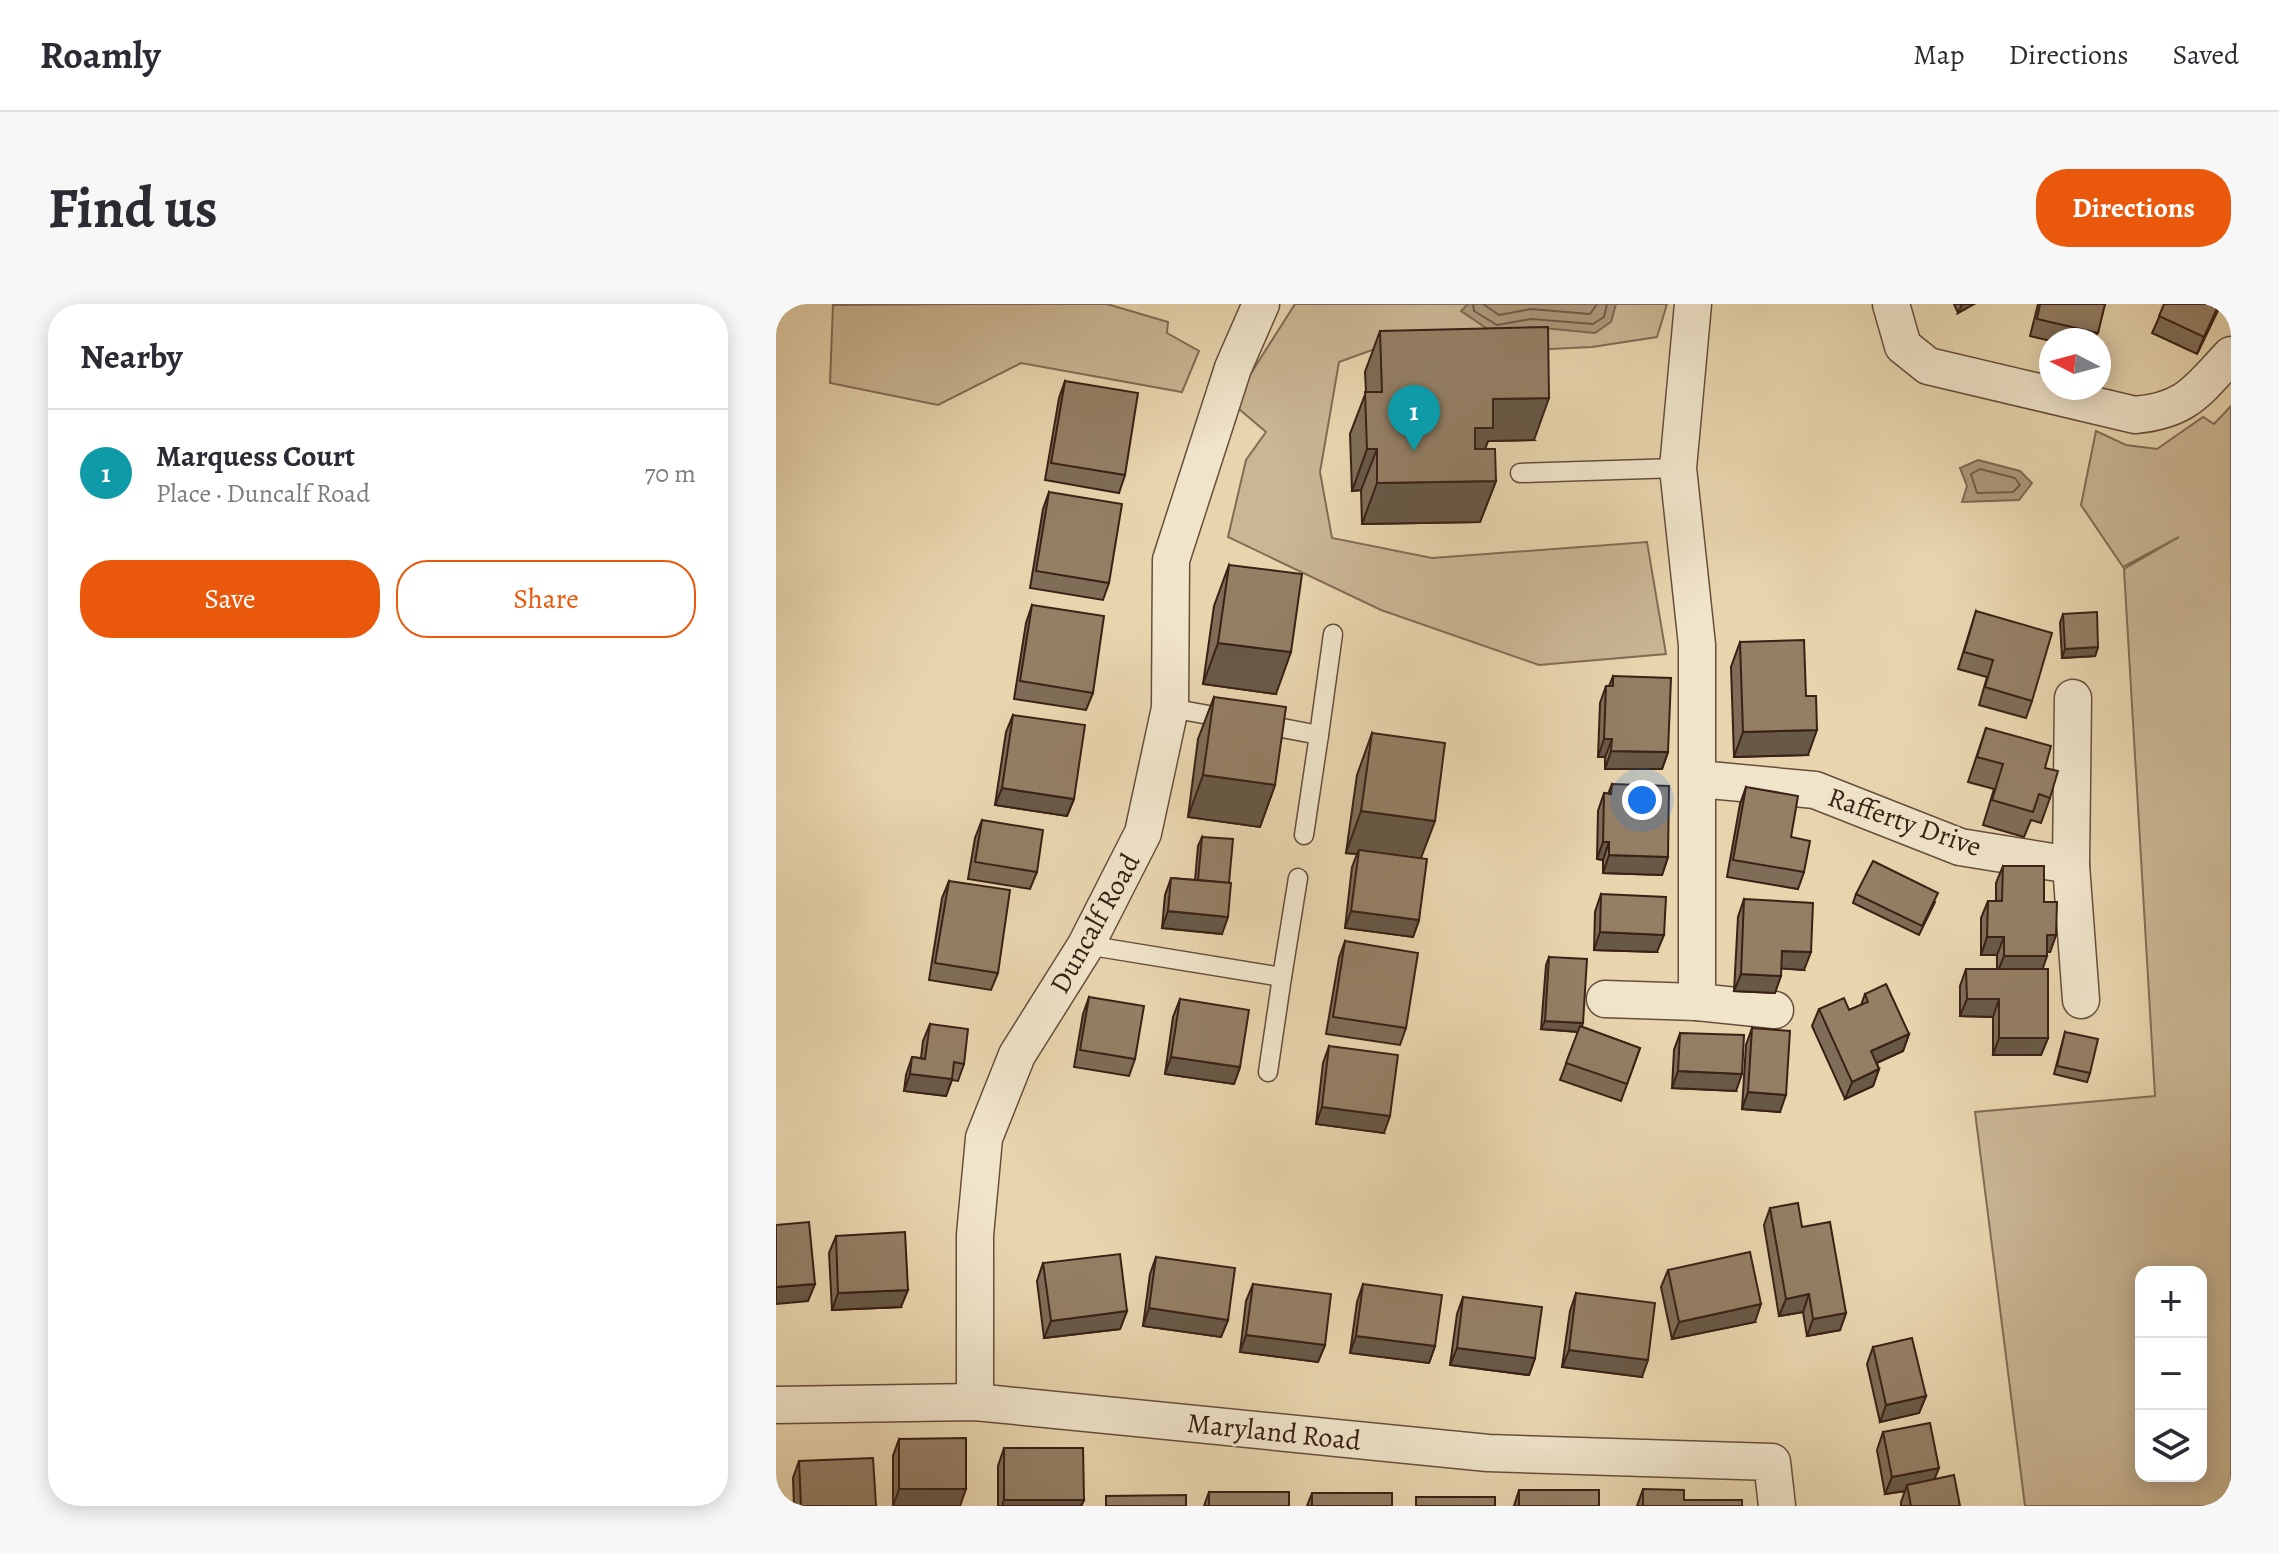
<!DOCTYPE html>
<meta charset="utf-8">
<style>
:root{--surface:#fff;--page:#f7f7f7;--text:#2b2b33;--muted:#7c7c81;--line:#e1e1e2;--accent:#ea580c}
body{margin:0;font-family:Alegreya,serif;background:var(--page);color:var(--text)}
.controls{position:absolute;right:24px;bottom:24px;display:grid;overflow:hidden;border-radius:16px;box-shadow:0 4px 20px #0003}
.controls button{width:72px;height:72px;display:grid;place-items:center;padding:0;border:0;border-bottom:2px solid var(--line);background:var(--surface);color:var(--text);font:40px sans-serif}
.compass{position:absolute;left:1263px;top:24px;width:72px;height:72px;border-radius:50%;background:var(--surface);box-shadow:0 4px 20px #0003;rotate:276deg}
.you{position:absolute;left:866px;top:496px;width:28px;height:28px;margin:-20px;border:6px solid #fff;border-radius:50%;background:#1a73e8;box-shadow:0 0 0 12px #1a73e833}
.badge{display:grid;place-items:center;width:52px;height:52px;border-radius:50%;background:var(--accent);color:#fff;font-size:26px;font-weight:700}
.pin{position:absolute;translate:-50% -66px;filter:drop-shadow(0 2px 4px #0008)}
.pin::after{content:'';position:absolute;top:42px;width:28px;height:24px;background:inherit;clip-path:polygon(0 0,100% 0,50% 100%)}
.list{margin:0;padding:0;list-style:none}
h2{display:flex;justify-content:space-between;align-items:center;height:104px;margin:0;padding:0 32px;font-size:34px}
h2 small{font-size:26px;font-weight:400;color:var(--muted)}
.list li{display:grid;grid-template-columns:52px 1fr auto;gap:24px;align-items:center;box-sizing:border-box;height:128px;padding:0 32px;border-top:2px solid var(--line)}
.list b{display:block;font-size:30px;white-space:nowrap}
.list p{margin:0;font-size:26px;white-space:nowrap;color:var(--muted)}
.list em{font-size:26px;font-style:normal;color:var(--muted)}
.actions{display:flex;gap:16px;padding:24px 32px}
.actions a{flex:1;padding:18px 0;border:2px solid var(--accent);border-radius:32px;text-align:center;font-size:28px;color:var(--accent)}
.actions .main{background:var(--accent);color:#fff}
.icon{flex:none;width:44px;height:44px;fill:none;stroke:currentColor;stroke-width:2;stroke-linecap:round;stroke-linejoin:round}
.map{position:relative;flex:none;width:1455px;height:1202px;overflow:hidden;border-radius:32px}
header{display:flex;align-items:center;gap:48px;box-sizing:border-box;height:112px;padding:0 40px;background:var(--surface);border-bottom:2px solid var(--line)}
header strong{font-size:38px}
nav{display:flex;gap:44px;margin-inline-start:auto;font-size:28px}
.intro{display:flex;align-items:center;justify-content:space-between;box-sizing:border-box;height:192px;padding:0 48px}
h1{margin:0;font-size:56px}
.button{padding:20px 36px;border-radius:32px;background:var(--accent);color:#fff;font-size:28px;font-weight:700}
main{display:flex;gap:48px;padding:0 48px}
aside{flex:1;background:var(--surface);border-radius:32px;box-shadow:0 4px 20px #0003}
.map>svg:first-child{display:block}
</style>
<header>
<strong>Roamly</strong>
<nav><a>Map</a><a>Directions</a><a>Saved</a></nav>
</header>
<div class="intro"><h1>Find us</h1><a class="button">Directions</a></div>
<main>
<aside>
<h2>Nearby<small></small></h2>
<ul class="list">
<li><span class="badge" style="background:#0f9aa8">1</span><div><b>Marquess Court</b><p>Place · Duncalf Road</p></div><em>70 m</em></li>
</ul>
<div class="actions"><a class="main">Save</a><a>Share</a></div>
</aside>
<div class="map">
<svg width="1455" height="1202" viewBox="0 0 1455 1202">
<rect width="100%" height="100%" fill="#e8d5ae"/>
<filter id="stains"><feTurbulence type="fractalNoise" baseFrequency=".0025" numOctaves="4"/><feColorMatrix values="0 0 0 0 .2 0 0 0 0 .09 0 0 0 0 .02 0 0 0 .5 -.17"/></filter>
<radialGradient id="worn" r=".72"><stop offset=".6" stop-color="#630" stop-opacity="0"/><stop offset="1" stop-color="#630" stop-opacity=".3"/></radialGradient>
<g fill="#cab694" stroke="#826c55" stroke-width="2" fill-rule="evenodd">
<path d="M190 0H331L392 18 391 29 423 47 406 88 245 59 162 101 54 79 57 1Z"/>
<path d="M519 0H891L881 33 816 43 711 48 607 42 563 58 544 168 556 234 656 254 871 238 890 350 763 361 605 306 452 233 470 156 490 128 456 99Z"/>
<path d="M1455 102V1202H1249L1199 808 1379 792 1348 265 1403 233 1347 263 1305 201 1320 127 1350 141 1381 145 1427 113 1438 120ZM1365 968H1425V1172H1365Z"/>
</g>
<g fill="#ac987a" stroke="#7e6852" stroke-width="2">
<path d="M692 0H840L835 18 819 29 756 23 719 30 685 7Z"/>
<path d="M1202 156 1244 167 1256 179 1243 196 1186 198 1191 182 1184 164Z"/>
</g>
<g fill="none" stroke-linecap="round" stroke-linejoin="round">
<g stroke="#725c48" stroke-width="2">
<path d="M697 0 698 7 721 21 755 15 817 20 828 13 831 0"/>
<path d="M707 0 723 11 755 5 814 10 821 0"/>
<path d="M1204 165 1239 174 1244 181 1237 188 1201 189 1195 170Z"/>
</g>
<defs>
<g id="service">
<path d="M744 169 902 164"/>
<path d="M394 404 455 415"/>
<path d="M485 420 543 431 528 531"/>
<path d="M543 431 557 330"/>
<path d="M310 641 506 673 522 574"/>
<path d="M492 768 506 673"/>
</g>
<g id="minor">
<path d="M917 0 902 164 921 341V698L999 706"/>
<path d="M1115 0 1127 42 1152 62 1359 111C1411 106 1421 87 1455 51"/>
<path d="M923 475 1039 486 1184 543 1295 561 1305 696"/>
<path d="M1295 561 1297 394"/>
<path d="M829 695 921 698"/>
<path d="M199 1098V931L208 834 241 751 310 641 367 529 394 404 395 256 457 64 485 0"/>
<path d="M0 1101 199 1098 712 1149 996 1158 1001 1202"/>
</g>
</defs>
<use href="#service" stroke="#654e3c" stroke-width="21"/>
<use href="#minor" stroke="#654e3c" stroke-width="39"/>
<use href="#service" stroke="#f0e4ca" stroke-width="18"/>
<use href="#minor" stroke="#f0e4ca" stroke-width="36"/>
</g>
<g fill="#7f6d57" stroke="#392116" stroke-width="2">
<path d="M1178 0H1198L1182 9Z"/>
<path d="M1262 0H1329L1319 36H1275V37L1254 32Z"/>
<path d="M1389 0H1445L1421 50 1376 29Z"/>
<path d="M604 27 758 136 712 137 709 145 720 177 704 218 586 220 585 186 576 187 574 130 590 88 589 68Z"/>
<path d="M289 77 349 171 343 189 269 176 283 94Z"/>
<path d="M273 188 333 279 327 296 254 284 267 205Z"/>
<path d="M453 261 500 390 427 380 438 302Z"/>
<path d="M256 301 317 389 310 406 238 395 250 319Z"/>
<path d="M1200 307 1256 397 1250 414 1203 401 1211 373 1182 365Z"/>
<path d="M1287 310 1322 343 1319 352 1286 354 1284 319Z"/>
<path d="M964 338 1032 451 958 453 955 363Z"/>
<path d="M837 372 892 448 886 465H829V453H822L824 399 830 382H833Z"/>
<path d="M438 393 499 481 484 523 412 513 422 435Z"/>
<path d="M237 411 298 495 291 512 219 501 230 428Z"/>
<path d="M1210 424 1269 464 1274 494 1265 519 1255 516 1248 533 1207 521 1218 485 1192 478Z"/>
<path d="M596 429 645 554 643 616 637 633 569 624 576 563 581 550 570 549 581 471Z"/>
<path d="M836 480 892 553 886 571 827 569V556L821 555 822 507 828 489 832 490Z"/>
<path d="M970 483 1015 533 1028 568 1022 585 951 573 964 500Z"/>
<path d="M206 516 261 568 254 585 192 575 199 534Z"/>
<path d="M426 533 446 630 386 624 389 591 395 574 419 576 422 542Z"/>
<path d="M1227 562 1268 598 1280 631 1274 648H1271L1266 665 1272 734 1265 751H1217V713L1184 712V682L1190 665H1221V651H1205V614L1212 597H1220V579Z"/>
<path d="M173 577 222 669 215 686 153 676 166 594Z"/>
<path d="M825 590 881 648 818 646 819 608Z"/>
<path d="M1080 590 1159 598 1143 631 1077 599Z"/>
<path d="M968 595 1028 666 1005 664 999 689 958 687 962 613Z"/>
<path d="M569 637 630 724 624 741 550 730 563 654Z"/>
<path d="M773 653 806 723 864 744 845 797 784 776 802 728 765 725 770 661Z"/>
<path d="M1089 690 1133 730 1127 747 1101 759 1103 765 1097 782 1069 795 1036 722 1043 705 1073 706 1085 701Z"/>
<path d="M313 693 359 755 353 772 298 763 307 710Z"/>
<path d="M404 695 464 763 458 780 389 770 397 713Z"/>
<path d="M154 720 188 760 182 777 176 776 170 792 128 787 130 771 136 753 145 754 147 737Z"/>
<path d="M976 724 1004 808 966 805 970 741Z"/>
<path d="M1289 728 1314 769 1311 778 1278 770Z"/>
<path d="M904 729 960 787 896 784 898 746Z"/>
<path d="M553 742 608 829 540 820 547 759Z"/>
<path d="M994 904 1026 923 1070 1009 1064 1026 1031 1032 1027 1008 1003 1012 988 921Z"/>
<path d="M60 932 125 1003 56 1006 53 949Z"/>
<path d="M380 953 452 1016 445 1033 367 1022 374 970Z"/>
<path d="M267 959 351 1007 344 1025 268 1034 261 977Z"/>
<path d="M892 966 979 1018 896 1035 885 983Z"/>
<path d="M477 980 549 1041 542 1058 464 1048 470 997Z"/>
<path d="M587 980 659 1042 653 1059 574 1049 581 998Z"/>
<path d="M800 989 866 1073 786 1063 794 1007Z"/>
<path d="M687 993 759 1054 753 1071 674 1061 681 1010Z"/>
<path d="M1097 1043 1150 1092 1143 1109 1104 1118 1091 1060Z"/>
<path d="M1107 1128 1158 1175 1184 1202H1125V1198L1129 1187 1109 1190 1101 1146Z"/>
<path d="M123 1135 184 1202H117V1152Z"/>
<path d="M228 1144 308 1196 305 1202H222V1162Z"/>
<path d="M23 1157 100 1202H18L17 1174Z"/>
<path d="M867 1185 908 1196 966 1202H861Z"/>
<path d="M743 1186 823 1202H738Z"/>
<path d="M433 1188 513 1202H428Z"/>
<path d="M536 1189 616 1202H531Z"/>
</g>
<g fill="#685947" stroke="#392116" stroke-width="2">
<path d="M1186 0H1198L1182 9Z"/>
<path d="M1443 0H1445L1421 50 1428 33Z"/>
<path d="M773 94 758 136 712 137 702 165 683 166 699 124 717 95Z"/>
<path d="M591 145H601L585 186 576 187Z"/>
<path d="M720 177 704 218 586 220 601 179Z"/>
<path d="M442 339 515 348 500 390 427 380Z"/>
<path d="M1322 343 1319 352 1286 354 1289 345Z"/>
<path d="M1041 426 1032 451 958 453 967 428Z"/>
<path d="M828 435H836L829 453H822Z"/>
<path d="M835 447 892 448 886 465H829Z"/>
<path d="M427 471 499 481 484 523 412 513Z"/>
<path d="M226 484 298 495 291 512 219 501Z"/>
<path d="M585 507 659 517 643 559 583 546 581 550 570 549Z"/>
<path d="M827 538H833L827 556 821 555Z"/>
<path d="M833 551 892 553 886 571 827 569Z"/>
<path d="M392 607 452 613 446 630 386 624Z"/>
<path d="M575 607 643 616 637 633 569 624Z"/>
<path d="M824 628 888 631 881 648 818 646Z"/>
<path d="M1271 631H1280L1274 648H1265Z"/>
<path d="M1211 633H1228L1221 651H1205Z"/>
<path d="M1006 647 1035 648 1028 666 1000 664Z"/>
<path d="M1228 652H1271L1265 670 1221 669Z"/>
<path d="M965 670 1005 672 999 689 958 687Z"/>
<path d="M1191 695H1223L1217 713 1184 712Z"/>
<path d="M769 717 807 719 804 728 765 725Z"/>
<path d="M1133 730 1127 747 1089 764 1095 747Z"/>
<path d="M1223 734H1272L1265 751H1217Z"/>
<path d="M395 753 464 763 458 780 389 770Z"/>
<path d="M1103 765 1097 782 1069 795 1076 778Z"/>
<path d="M902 767 966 770 960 787 896 784Z"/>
<path d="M134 770 176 775 170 792 128 787Z"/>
<path d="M972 788 1010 791 1004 808 966 805Z"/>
<path d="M546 803 614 812 608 829 540 820Z"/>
<path d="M39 980 32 997 0 1000V983Z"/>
<path d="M132 986 125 1003 56 1006 62 989Z"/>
<path d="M1033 990 1027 1008 1003 1012 1010 995Z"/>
<path d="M985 1000 979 1018 896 1035 903 1018Z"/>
<path d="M373 1004 452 1016 445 1033 367 1022Z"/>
<path d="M351 1007 344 1025 268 1034 275 1017Z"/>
<path d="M1070 1009 1064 1026 1031 1032 1037 1015Z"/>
<path d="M470 1031 549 1041 542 1058 464 1048Z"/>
<path d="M580 1032 659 1042 653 1059 574 1049Z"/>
<path d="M681 1044 759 1054 753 1071 674 1061Z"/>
<path d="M793 1046 872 1056 866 1073 786 1063Z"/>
<path d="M1150 1092 1143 1109 1104 1118 1110 1101Z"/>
<path d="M1163 1164 1156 1181H1131L1129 1187 1109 1190 1116 1173Z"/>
<path d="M123 1185H190L184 1202H117Z"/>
<path d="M228 1196H308L305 1202H226Z"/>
</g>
<g fill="#947f65" stroke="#392116" stroke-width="2">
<path d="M1264 0H1329L1322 29 1261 15Z"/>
<path d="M1388 0H1443L1428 33 1383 12Z"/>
<path d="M772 23 773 94 717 95V124H699V145H719L720 177 601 179V145H591L589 88H606L604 27Z"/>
<path d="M289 77 362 89 349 171 275 159Z"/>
<path d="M273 188 346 200 333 279 260 267Z"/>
<path d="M453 261 526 270 515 348 442 339Z"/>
<path d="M256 301 328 312 317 389 244 377Z"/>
<path d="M1200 307 1276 329 1256 397 1209 383 1217 356 1188 348Z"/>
<path d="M1321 308 1322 343 1289 345 1287 310Z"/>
<path d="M1028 336 1030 392H1040L1041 426 967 428 964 338Z"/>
<path d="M837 372 895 374 892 448 835 447 836 435H828L830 382H837Z"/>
<path d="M438 393 510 403 499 481 427 471Z"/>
<path d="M237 411 309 421 298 495 226 484Z"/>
<path d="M1210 424 1275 442 1269 464 1282 467 1274 494 1263 490 1257 508 1216 496 1227 460 1201 453Z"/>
<path d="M596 429 669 439 659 517 585 507Z"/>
<path d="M836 480 893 482 892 553 833 551V538H827L828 489 835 490Z"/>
<path d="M970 483 1022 492 1015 533 1034 537 1028 568 957 556Z"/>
<path d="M206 516 267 526 261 568 199 558Z"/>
<path d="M426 533 457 535 453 579 422 576Z"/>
<path d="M583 546 651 555 643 616 575 607Z"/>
<path d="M1097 557 1162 589 1146 622 1080 590Z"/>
<path d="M1227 562H1268V598H1281L1280 631H1271V652H1228V633H1211L1212 597H1226Z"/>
<path d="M395 574 455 579 452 613 392 607Z"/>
<path d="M173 577 234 586 222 669 159 659Z"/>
<path d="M825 590 890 593 888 631 824 628Z"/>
<path d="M968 595 1037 599 1035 648 1006 647 1005 672 965 670Z"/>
<path d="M569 637 642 649 630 724 557 713Z"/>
<path d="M773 653 811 655 807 719 769 717Z"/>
<path d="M1190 665H1272V734H1223V695H1191Z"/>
<path d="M1110 680 1133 730 1095 747 1103 765 1076 778 1043 705 1068 694 1073 706 1092 698 1089 690Z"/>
<path d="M313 693 368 702 359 755 304 746Z"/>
<path d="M404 695 473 706 464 763 395 753Z"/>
<path d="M154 720 192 725 188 760 178 758 176 775 134 770 136 753 149 755Z"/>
<path d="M804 722 864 744 851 780 790 759Z"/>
<path d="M976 724 1014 727 1010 791 972 788Z"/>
<path d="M1289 728 1322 735 1314 769 1281 762Z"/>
<path d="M904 729 968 731 966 770 902 767Z"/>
<path d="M553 742 622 751 614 812 546 803Z"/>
<path d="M1022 899 1026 923 1054 918 1070 1009 1037 1015 1033 990 1010 995 994 904Z"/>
<path d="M33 918 39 980 0 983V921Z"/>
<path d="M129 928 132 986 62 989 60 932Z"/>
<path d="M974 948 985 1000 903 1018 892 966Z"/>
<path d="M344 950 351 1007 275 1017 267 959Z"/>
<path d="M380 953 459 964 452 1016 373 1004Z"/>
<path d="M477 980 555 990 549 1041 470 1031Z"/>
<path d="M587 980 666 991 659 1042 580 1032Z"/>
<path d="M800 989 879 999 872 1056 793 1046Z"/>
<path d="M687 993 766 1003 759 1054 681 1044Z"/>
<path d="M1136 1034 1150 1092 1110 1101 1097 1043Z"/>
<path d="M1154 1119 1163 1164 1116 1173 1107 1128Z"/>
<path d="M190 1134V1185H123V1135Z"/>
<path d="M228 1144H307L308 1196H228Z"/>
<path d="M97 1154 100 1202H25L23 1157Z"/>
<path d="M1178 1171 1184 1202H1135L1131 1181Z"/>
<path d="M867 1185 908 1186V1196H966V1202H867Z"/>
<rect x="743" y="1186" width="80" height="16"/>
<rect x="433" y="1188" width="80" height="14"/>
<rect x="536" y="1189" width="80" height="13"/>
<path d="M410 1191V1202H330V1192Z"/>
<rect x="640" y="1193" width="79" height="9"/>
</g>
<g text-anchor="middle" stroke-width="6" stroke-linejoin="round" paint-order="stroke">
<g font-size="28" fill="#392116" stroke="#f0e4ca">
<text transform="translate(1129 517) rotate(19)" y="10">Rafferty Drive</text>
<text transform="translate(318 619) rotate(-61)" y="10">Duncalf Road</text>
<text transform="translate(498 1127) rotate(6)" y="10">Maryland Road</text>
</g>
</g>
<rect width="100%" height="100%" filter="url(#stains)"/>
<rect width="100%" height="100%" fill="url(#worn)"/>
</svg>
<div class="controls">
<button>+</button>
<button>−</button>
<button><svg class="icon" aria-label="layers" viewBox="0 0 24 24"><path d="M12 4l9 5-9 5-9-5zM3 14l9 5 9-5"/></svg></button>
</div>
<svg class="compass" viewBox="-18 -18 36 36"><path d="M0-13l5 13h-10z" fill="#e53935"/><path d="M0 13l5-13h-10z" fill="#7c7c81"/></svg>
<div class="you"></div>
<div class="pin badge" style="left:638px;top:147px;background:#0f9aa8">1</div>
</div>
</main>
